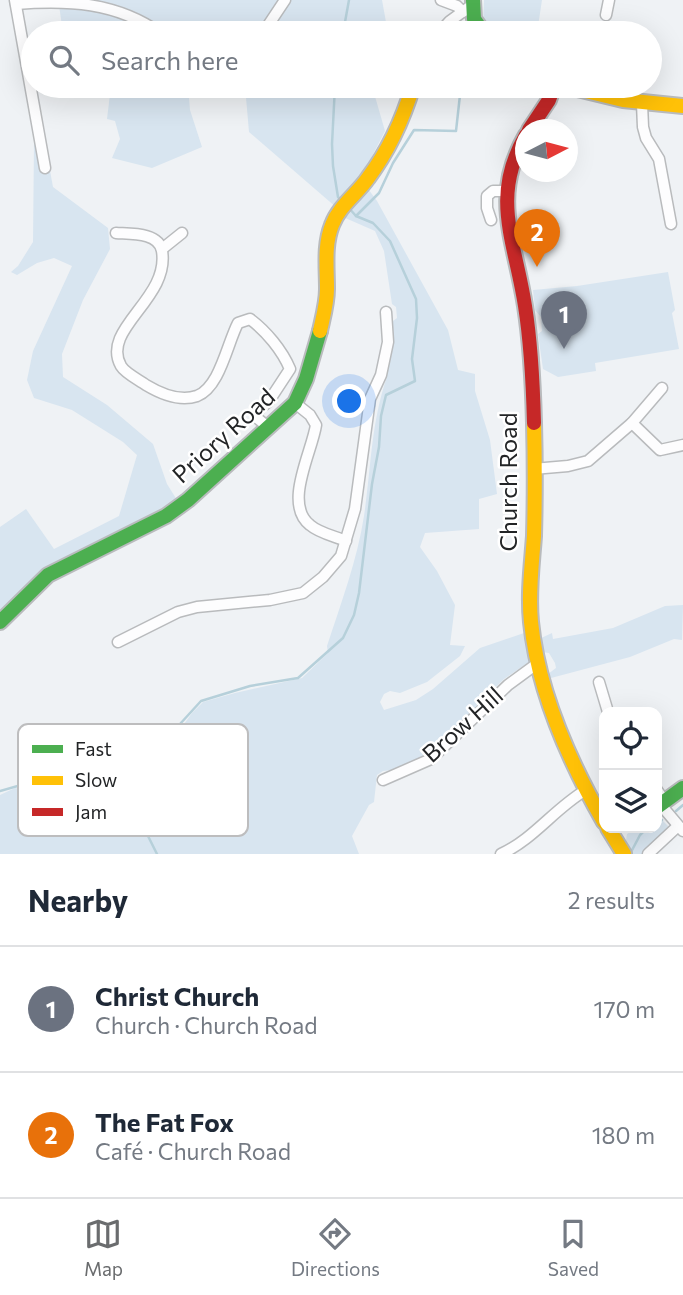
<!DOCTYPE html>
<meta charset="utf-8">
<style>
:root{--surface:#fff;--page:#f2f2f3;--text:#1f2937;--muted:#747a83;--line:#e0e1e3;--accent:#6a6c6e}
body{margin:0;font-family:Commissioner,sans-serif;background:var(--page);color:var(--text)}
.controls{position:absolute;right:21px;bottom:21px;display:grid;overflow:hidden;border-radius:14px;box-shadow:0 7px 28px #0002}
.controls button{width:63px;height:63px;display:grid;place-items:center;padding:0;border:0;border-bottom:2px solid var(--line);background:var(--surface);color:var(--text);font:35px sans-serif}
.compass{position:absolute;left:515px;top:119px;width:63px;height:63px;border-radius:50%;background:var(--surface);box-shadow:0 7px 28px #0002;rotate:84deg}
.you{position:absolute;left:350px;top:402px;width:24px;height:24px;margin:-18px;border:5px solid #fff;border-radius:50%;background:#1a73e8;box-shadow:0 0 0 10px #1a73e833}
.badge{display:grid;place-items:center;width:46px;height:46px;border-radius:50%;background:var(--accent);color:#fff;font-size:23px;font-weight:700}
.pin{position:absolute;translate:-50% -58px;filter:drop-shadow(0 2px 4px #0008)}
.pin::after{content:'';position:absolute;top:37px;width:24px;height:21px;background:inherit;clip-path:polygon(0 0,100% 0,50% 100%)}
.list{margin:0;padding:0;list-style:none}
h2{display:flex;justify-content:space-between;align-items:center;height:91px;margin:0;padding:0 28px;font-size:30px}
h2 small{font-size:23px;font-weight:400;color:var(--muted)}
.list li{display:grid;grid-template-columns:46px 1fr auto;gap:21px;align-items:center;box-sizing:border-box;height:126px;padding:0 28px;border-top:2px solid var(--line)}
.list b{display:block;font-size:26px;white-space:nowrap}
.list p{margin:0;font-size:23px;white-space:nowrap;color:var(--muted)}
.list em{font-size:23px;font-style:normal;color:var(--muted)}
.icon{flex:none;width:38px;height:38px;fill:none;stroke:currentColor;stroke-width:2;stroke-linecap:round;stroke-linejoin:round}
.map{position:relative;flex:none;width:683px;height:854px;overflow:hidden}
.search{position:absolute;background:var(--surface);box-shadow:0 7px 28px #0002;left:21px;right:21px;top:21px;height:77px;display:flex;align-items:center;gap:18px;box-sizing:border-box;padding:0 24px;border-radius:38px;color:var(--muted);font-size:26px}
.sheet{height:343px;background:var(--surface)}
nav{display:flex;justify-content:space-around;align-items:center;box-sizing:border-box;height:98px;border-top:2px solid var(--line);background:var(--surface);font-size:19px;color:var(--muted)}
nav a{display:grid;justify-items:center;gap:4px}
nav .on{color:var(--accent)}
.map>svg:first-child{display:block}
</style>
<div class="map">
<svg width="683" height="854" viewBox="0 0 683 854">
<rect width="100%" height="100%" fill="#eff2f5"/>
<g fill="#d8e5f0">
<path d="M84 0H281L259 33H167L148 19 114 6Z"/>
<path d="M287 0H382L388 33H266Z"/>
<path d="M484 0H542L537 33 502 29 501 33 483 26Z"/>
<path d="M72 3 127 17 157 33H63L59 5Z"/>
<path d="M111 86H188L190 110 202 147 152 168 112 158 120 139 115 121 107 119Z"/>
<path d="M245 86H372L385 131 364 172 337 208 249 132Z"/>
<path d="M44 138 53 187 108 228 110 249 83 300 62 354 63 377 107 405 153 444 167 484 177 500 157 514 42 574 0 616V527L26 509 54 549 119 516 137 455 123 442 72 410 34 398 27 380 33 351 72 266 54 258 37 263 17 275 11 272 18 266 33 242 34 141Z"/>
<path d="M366 186 377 201 448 330 458 370 475 374V391L490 440 497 494 479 499V529L425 533 420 547 437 571 455 605 450 645 465 646 460 656 427 682 400 693 390 691 384 694 380 702 384 710 416 700 433 689 480 648 524 633 532 660 504 679 430 752 399 769 383 771 377 775 374 802 369 805 352 836 359 854H0V795L15 788 81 799 87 786 97 784 128 802 140 804 152 758 159 759 192 713 203 702 235 693 302 678 328 653 327 646C341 603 357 561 364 516 371 470 371 422 387 377H382L393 321 397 318 396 307 392 304 384 251 375 231 343 217Z"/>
<path d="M668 272 675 310 672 313 679 349 595 363 596 371 558 377 543 369 538 334 542 331 541 317 535 310 533 290 577 286Z"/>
<path d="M683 605 682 640 674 639 630 657 551 678 548 674 556 668 555 663 549 653 542 652 539 639 552 633 553 639 613 628 665 606Z"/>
<path d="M659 817 668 826 667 832 643 854H632L626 840 627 834 638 828H657V818Z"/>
</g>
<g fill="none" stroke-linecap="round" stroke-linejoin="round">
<g stroke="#b6d0da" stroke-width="2.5">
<path d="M343 33 349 0"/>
<path d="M335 86 332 144 333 166 338 197 341 200"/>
<path d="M474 86 523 88"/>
<path d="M356 216 379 193 393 163 414 130 456 131 461 86"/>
<path d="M0 791 42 779 108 798 139 819"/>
<path d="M676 811 683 805"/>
<path d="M657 823 662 820"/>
<path d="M157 854 140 820 160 750 180 724 201 701 250 686 298 678 343 638 354 615 359 593 372 484 379 447 381 416 386 395 415 381 412 359 417 318 416 299 390 241 373 223 356 216 348 207"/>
<path d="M630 854 640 835 647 828"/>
</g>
<defs>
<g id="street">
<path d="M15 0 45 168"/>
<path d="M441 0 457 6 463 12"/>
<path d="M16 4C68 0 116 2 160 33"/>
<path d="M606 15 609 0"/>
<path d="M263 33 285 0"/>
<path d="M439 33 450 21 472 5"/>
<path d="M642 104 643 127 646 138 659 159 671 224"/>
<path d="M491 220 487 208V196L493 191H505"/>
<path d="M116 233C130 234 159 232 162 251 170 299 100 329 121 366 125 373 139 380 146 385 161 394 180 402 197 396 220 387 227 344 238 323L250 319C266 331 282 350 290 369L269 401 257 411V418L268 427"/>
<path d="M162 249 182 233"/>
<path d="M295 403 310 415 316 425C312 452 283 504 310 525 319 533 334 536 346 541"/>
<path d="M632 423 660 450 683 445"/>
<path d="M533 469 568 466 588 461 632 423 662 388"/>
<path d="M118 642 178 612 197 607 270 600 303 593 323 577 341 556 355 509 370 399 381 375 388 342 386 312"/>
<path d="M599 682 608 712"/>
<path d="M383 780 431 759 508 685 538 663"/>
<path d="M657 790 665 802"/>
<path d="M661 805 683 831"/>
<path d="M501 854C534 839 555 808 586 790"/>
<path d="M648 854 678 826"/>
</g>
<g id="fast">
<path d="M473 0 474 19 484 33"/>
<path d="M0 622 48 575 166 516 188 500 295 403 306 379 320 331"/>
<path d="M657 807 683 788"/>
</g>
<g id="slow">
<path d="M565 86 623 100 683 106"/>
<path d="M320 331C323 317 327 303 327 289 327 267 324 245 332 225 339 206 357 194 368 178 389 150 403 119 413 86"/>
<path d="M534 423C535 460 535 498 534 536 532 564 528 593 531 622 538 692 569 761 604 822"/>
<path d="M608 828 624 854"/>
</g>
<g id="jam">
<path d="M529 130 549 100 554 86"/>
<path d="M526 135C490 197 515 241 525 306 531 344 533 384 534 423"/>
</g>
</defs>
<use href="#street" stroke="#b9bbbd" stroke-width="13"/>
<use href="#fast" stroke="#b9bbbd" stroke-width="18"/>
<use href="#slow" stroke="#b9bbbd" stroke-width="18"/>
<use href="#jam" stroke="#b9bbbd" stroke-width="18"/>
<use href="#street" stroke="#fdfdfe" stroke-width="10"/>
<use href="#fast" stroke="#4caf50" stroke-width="14"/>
<use href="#slow" stroke="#ffc107" stroke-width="14"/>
<use href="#jam" stroke="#c62828" stroke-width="14"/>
</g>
<g text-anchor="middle" stroke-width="5" stroke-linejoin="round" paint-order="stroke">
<g font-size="24" fill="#222426" stroke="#fff">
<text transform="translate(224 436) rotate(-42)" y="8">Priory Road</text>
<text transform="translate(509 482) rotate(-90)" y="8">Church Road</text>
<text transform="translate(463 725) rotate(-42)" y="8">Brow Hill</text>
</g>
</g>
<rect x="18" y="724" width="230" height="112" rx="10" fill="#fff" stroke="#bdbdbe" stroke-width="2"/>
<rect x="32" y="745" width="31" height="8" fill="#4caf50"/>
<rect x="32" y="776" width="31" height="9" fill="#ffc107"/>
<rect x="32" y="808" width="31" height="8" fill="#c62828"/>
<g font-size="19" fill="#222426">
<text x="75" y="756">Fast</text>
<text x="75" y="787">Slow</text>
<text x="75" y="819">Jam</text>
</g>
</svg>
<div class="controls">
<button><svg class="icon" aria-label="locate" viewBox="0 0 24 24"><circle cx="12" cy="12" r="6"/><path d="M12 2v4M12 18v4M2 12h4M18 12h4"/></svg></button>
<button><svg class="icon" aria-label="layers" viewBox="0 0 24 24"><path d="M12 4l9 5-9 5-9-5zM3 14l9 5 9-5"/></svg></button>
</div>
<svg class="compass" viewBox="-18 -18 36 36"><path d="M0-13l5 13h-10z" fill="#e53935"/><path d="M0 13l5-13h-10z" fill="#747a83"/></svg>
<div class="you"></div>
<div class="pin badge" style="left:564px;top:349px;background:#6b7280">1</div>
<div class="pin badge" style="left:537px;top:267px;background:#e8710a">2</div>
<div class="search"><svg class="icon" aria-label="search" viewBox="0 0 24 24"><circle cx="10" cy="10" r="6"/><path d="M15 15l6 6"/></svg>Search here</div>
</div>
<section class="sheet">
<h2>Nearby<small>2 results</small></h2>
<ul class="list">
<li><span class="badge" style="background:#6b7280">1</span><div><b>Christ Church</b><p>Church · Church Road</p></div><em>170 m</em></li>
<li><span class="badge" style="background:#e8710a">2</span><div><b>The Fat Fox</b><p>Café · Church Road</p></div><em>180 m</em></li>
</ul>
</section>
<nav>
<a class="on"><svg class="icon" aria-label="map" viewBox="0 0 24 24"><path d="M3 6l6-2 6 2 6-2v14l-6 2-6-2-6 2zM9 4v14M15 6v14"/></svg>Map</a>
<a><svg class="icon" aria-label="directions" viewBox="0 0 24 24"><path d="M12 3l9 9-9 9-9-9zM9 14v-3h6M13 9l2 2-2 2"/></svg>Directions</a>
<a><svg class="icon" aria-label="saved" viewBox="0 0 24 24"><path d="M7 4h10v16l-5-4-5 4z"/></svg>Saved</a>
</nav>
